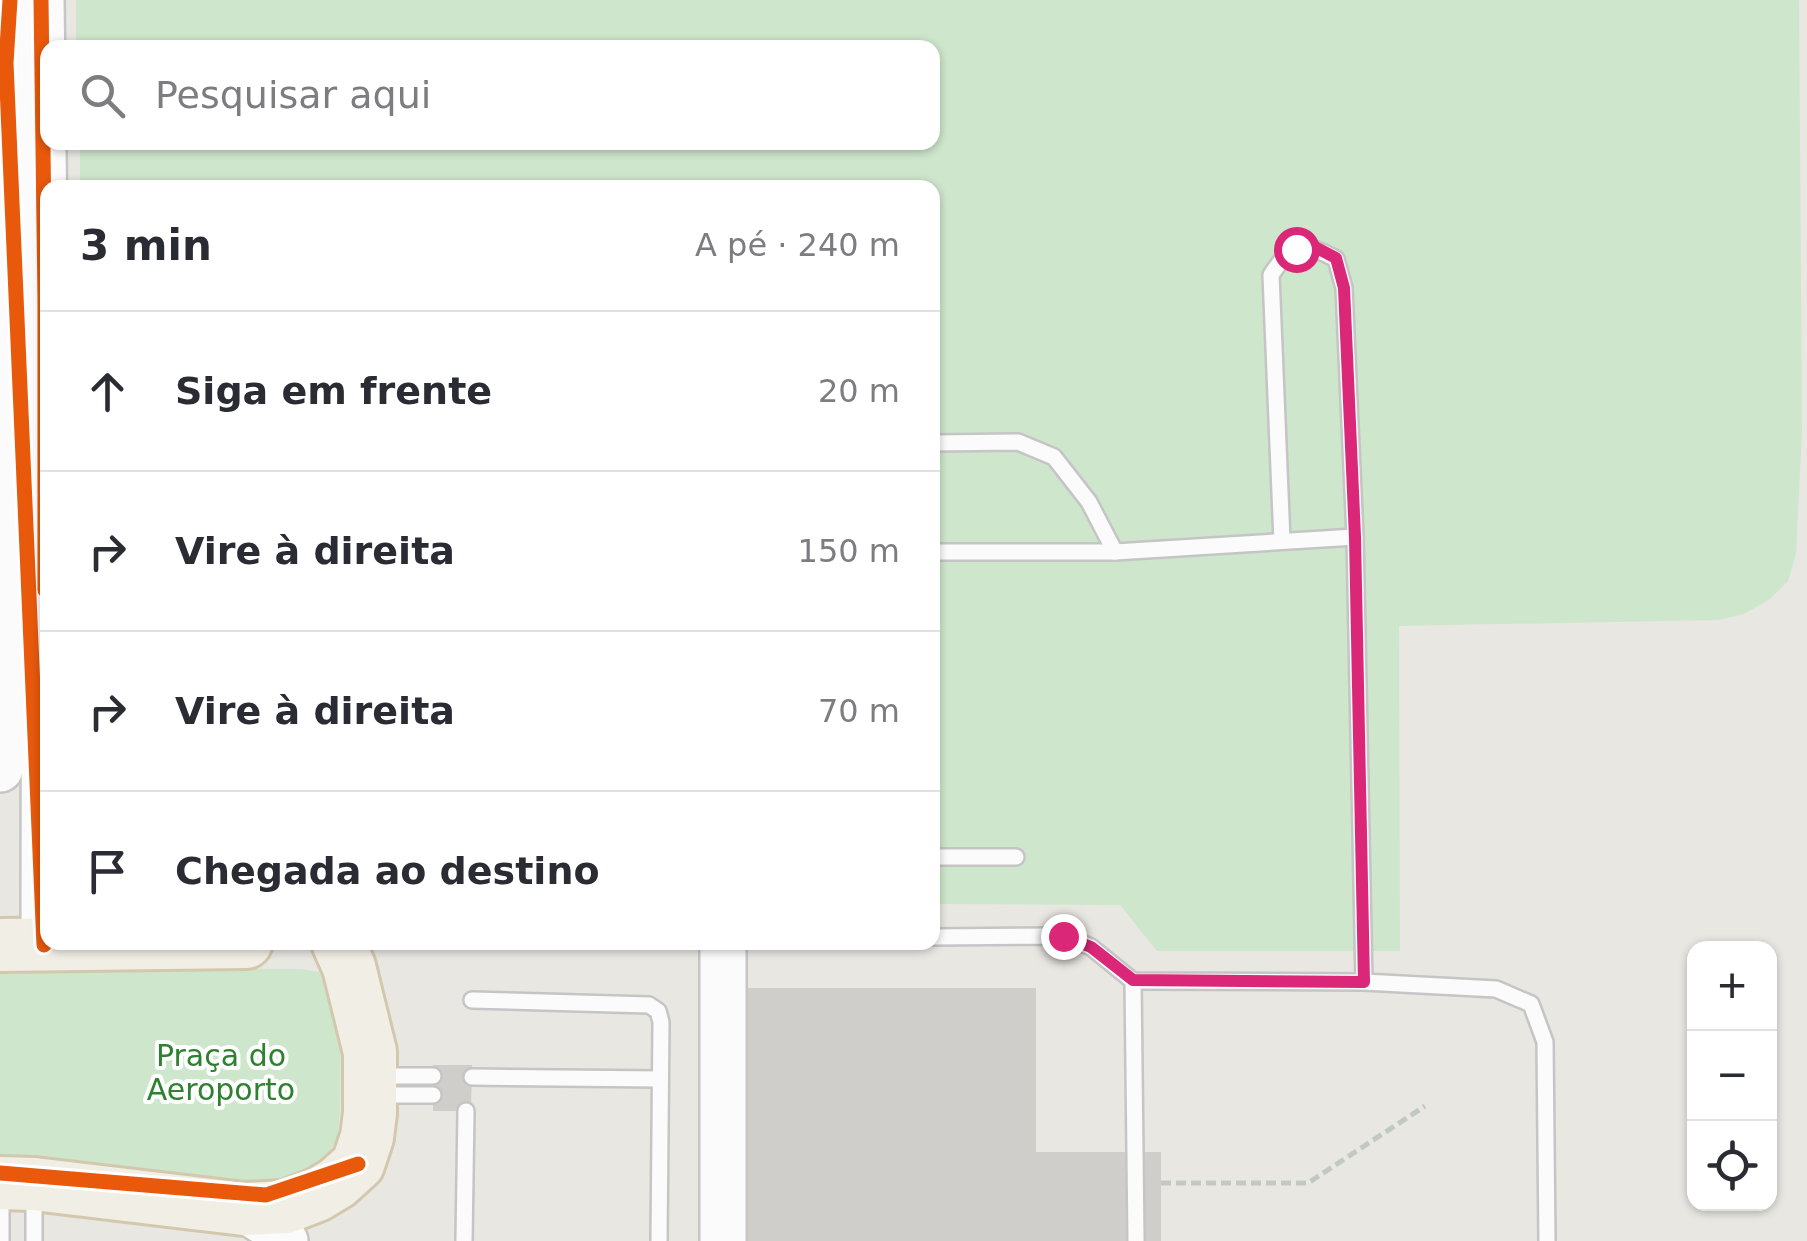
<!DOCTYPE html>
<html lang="pt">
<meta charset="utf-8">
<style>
:root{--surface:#fff;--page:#f2f2f3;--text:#2b2b33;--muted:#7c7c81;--line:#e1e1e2}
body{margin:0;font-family:"DejaVu Sans",sans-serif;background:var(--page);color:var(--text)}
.controls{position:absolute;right:30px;bottom:30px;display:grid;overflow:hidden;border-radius:20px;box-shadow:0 2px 8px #0004}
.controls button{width:90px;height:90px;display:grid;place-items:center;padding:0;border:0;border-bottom:2px solid var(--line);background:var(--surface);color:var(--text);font:50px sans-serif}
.stop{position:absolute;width:30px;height:30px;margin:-22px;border:8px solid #db2777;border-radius:50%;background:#fff}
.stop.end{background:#db2777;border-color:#fff;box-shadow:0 2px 10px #0008}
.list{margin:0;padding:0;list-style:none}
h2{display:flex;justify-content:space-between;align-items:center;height:130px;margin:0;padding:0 40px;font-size:42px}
h2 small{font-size:32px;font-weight:400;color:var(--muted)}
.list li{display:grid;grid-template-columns:65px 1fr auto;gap:30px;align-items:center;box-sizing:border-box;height:160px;padding:0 40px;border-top:2px solid var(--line)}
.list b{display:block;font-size:38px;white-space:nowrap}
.list em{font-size:32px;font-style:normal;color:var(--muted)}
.icon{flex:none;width:55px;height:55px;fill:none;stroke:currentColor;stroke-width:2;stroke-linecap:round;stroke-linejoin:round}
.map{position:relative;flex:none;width:1807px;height:1241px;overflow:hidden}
.search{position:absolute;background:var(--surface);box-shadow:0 2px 8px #0004;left:40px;top:40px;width:900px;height:110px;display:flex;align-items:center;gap:25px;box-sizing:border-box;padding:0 35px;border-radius:20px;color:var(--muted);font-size:38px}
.panel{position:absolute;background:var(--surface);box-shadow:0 2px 8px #0004;left:40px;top:180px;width:900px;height:770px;border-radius:20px}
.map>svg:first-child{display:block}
</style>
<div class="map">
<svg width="1807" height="1241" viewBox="0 0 1807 1241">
<rect width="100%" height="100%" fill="#e8e7e2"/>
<g fill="#cee6cb">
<path d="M76 0H1799L1802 432 1796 554 1788 581 1770 599 1744 614 1718 620 1399 626 1400 951H1157L1120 905 933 904 932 188 80 187V143L932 142V48H76Z"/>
<path d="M0 968 301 969 319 972 327 979 341 1038 340 1112 337 1139 324 1161 285 1184 0 1158Z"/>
</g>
<g fill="#cfcecb">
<path d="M737 988H1036V1152H1161V1241H737Z"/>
<path d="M433 1065H472L471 1111H433Z"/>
</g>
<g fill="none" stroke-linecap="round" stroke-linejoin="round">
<defs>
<g id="lane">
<path d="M932 443 1018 442 1054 457 1089 502 1115 552"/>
<path d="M932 552H1115L1355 537"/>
<path d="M932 857H1016"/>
<path d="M932 937 1063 936 1091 947 1133 981 1364 982 1355 537 1344 288 1336 259C1304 241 1291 244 1271 275L1282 541"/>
<path d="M1133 981 1136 1241"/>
<path d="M1364 982 1496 989 1531 1004 1545 1042 1547 1241"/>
<path d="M472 1000 649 1005 658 1011 661 1022 659 1241"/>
<path d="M377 1076H433"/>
<path d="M472 1077 660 1079"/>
<path d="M379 1095H433"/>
<path d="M34 1190V1241"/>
<path d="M1 1241V1192"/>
<path d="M464 1241 466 1111"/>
</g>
<g id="secondary">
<path d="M41 0 45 299 44 945"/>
<path d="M0 769 6 298V0"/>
<path d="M723 942V1241"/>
<path d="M244 1209 269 1225 285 1241"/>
</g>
<g id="primary">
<path d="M0 945 246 942"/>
<path d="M0 1183 34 1184 244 1209 286 1207 317 1195 337 1183 358 1164 367 1137 370 1113V1052L349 967 338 942"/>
</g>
</defs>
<use href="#lane" stroke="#c4c5c4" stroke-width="20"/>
<use href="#secondary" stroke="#c5c6c5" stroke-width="50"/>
<use href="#primary" stroke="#d3c8ad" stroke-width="58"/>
<path stroke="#c2c9c5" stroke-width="5" stroke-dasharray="10 5" stroke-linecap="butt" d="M1161 1183H1308L1425 1106"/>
<use href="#lane" stroke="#fcfbfb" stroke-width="15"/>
<use href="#secondary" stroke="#fcfbfb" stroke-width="45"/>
<use href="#primary" stroke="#f1efe5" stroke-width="52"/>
<defs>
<g id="cycleway">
<path d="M10 0 6 63 44 945"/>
<path d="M41 0 45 299V590"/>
<path d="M0 1173 266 1195 358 1164"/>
</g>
</defs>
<use href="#cycleway" stroke="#fff" stroke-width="21"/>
<use href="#cycleway" stroke="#e8590c" stroke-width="15"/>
</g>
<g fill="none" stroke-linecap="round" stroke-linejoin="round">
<path stroke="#db2777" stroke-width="12" d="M1063 936 1091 947 1133 980 1364 982 1355 537 1344 288 1336 258 1315 247 1296 249"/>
</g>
<g text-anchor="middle" stroke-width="8" stroke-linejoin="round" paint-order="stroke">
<g font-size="30" fill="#2e822f" stroke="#fff">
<text x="221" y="1066">Praça do<tspan x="221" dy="34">Aeroporto</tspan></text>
</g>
</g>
</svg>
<div class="controls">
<button>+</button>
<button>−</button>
<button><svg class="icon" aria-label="locate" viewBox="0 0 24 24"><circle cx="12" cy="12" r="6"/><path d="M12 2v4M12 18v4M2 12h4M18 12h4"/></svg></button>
</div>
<div class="stop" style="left:1296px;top:249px"></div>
<div class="stop end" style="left:1063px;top:936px"></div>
<div class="search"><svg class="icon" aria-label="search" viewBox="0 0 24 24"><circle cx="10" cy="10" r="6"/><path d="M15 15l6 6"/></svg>Pesquisar aqui</div>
<section class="panel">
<h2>3 min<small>A pé · 240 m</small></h2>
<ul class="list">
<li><svg class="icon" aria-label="ahead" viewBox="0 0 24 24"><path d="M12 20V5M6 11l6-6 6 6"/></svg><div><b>Siga em frente</b></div><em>20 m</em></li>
<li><svg class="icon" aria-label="right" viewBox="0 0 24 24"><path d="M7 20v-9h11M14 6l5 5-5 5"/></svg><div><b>Vire à direita</b></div><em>150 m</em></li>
<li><svg class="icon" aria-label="right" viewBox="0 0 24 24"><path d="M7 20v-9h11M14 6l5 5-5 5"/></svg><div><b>Vire à direita</b></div><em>70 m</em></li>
<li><svg class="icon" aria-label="arrive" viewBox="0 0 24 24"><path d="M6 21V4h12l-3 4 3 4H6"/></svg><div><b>Chegada ao destino</b></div></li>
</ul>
</section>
</div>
